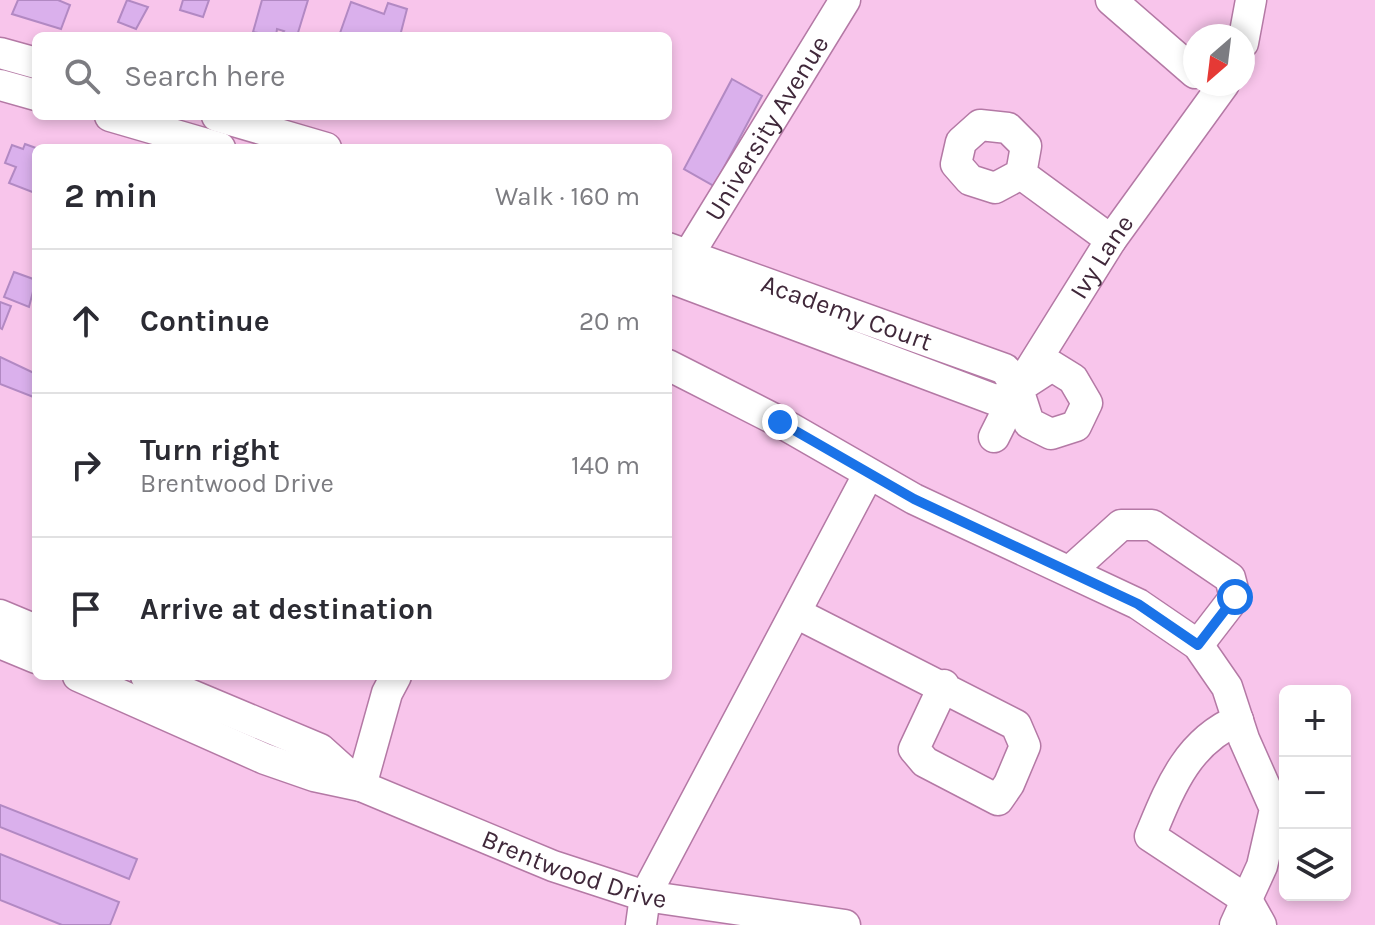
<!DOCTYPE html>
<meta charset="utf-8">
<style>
:root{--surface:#fff;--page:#f7f7f7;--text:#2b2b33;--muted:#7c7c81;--line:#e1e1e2}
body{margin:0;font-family:Karla,sans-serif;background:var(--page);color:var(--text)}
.controls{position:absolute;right:24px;bottom:24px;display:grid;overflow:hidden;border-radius:12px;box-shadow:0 4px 12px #0003}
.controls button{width:72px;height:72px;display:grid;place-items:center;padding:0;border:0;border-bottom:2px solid var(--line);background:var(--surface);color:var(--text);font:40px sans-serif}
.compass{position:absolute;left:1183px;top:24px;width:72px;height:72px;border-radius:50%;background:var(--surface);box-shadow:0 4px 12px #0003;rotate:208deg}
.stop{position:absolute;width:24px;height:24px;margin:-18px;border:6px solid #1a73e8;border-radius:50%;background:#fff}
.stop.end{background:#1a73e8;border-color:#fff;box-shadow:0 2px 8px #0008}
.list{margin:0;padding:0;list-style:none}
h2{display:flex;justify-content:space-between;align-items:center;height:104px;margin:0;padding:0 32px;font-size:34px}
h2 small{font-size:26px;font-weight:400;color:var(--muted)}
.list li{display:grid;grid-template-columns:52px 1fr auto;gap:24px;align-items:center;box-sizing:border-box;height:144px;padding:0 32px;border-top:2px solid var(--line)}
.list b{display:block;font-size:30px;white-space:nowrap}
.list p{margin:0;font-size:26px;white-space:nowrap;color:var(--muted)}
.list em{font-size:26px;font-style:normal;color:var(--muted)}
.icon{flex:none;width:44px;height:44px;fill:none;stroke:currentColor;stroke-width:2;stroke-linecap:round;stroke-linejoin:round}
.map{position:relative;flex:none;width:1375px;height:925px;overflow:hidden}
.search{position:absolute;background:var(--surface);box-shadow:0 4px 12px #0003;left:32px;top:32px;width:640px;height:88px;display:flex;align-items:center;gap:20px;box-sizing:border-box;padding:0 28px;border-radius:12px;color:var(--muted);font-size:30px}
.panel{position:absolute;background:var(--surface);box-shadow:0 4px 12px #0003;left:32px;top:144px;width:640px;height:536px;border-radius:12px}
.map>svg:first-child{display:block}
</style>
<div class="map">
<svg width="1375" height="925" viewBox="0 0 1375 925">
<rect width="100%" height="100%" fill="#f8c5eb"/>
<g fill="#dab0ec" stroke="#b289c3" stroke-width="2">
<path d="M18 0H58L70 5 61 29 12 14Z"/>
<path d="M127 0 148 7 136 29 118 22Z"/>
<path d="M183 0H209L203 17 180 10Z"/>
<path d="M262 0H308L297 36 282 34 284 31 277 29 276 36 253 32Z"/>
<path d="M351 2 384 14 388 3 407 9 400 36H339Z"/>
<path d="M732 79 762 96 714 186 684 169Z"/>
<path d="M25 144 36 148 35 193 9 183 16 167 5 163 12 145 23 149Z"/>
<path d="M14 272 36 280 29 307 4 297Z"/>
<path d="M0 302 11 306 2 329 0 328Z"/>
<path d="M0 357 36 374V398L0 384Z"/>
<path d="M0 805 137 859 129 879 0 827Z"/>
<path d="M0 854 119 902 110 925H62L0 900Z"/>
</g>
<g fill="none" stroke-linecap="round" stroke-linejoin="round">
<defs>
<g id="minor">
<path d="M1111 0 1195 73"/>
<path d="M1243 43 1251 0"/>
<path d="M0 53 36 63"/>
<path d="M0 85 36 95"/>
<path d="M110 116 220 148"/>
<path d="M217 116 326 148"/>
<path d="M1021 174 995 188 970 180 956 164 961 142 980 125 1008 128 1026 146 1021 174 1111 240"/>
<path id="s1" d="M668 248 1005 369 1018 389 1029 423 1051 434 1076 426 1087 403 1073 379 1052 366 998 401 668 277"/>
<path id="s2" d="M689 254 845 0"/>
<path d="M668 365 780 422 914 499 1138 604 1198 645 1227 687 1244 739 1275 809 1262 866 1235 925"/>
<path id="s3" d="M994 437 1018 389 1111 240 1224 84"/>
<path d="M1070 571 1121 525H1152L1230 578 1235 597 1198 645"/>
<path d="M796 613 1016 725 1025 746 1009 784 998 800 925 762 914 749 944 685"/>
<path d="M0 615 36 630"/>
<path d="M0 643 36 658"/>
<path id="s4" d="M78 676 265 759 314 776 361 786 553 866 645 896 845 925"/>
<path d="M146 676 320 749 359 784"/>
<path d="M1238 720C1187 742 1170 788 1150 836L1247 900 1261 925"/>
<path d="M361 786 387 693 396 676"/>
<path d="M641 925 645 896 868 475"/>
</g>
</defs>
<use href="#minor" stroke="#b479a5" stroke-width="33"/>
<use href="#minor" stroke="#fff" stroke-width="30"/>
</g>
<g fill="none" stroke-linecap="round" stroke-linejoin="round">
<path stroke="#1a73e8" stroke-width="10" d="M780 422 914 499 1138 604 1198 645 1235 597"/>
</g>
<g text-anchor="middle" stroke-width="6" stroke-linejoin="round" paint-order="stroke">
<g font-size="26" fill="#40283a" stroke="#fdf6fb">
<text dy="9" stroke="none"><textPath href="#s2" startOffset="148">University Avenue</textPath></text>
<text dy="9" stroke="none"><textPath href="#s3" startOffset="210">Ivy Lane</textPath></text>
<text dy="9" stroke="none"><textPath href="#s1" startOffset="190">Academy Court</textPath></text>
<text dy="9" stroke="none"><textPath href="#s4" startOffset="534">Brentwood Drive</textPath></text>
</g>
</g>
</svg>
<div class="controls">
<button>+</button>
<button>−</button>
<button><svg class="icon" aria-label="layers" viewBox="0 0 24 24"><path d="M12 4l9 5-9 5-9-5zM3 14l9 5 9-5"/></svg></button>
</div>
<svg class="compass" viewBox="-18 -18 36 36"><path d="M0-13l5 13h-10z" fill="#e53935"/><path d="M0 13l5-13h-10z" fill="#7c7c81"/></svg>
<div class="stop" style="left:1235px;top:597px"></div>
<div class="stop end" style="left:780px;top:422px"></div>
<div class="search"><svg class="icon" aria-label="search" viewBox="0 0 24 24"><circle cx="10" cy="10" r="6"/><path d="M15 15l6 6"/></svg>Search here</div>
<section class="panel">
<h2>2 min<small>Walk · 160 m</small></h2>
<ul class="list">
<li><svg class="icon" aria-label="ahead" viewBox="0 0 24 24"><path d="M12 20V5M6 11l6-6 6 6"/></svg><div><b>Continue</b></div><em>20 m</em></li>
<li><svg class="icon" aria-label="right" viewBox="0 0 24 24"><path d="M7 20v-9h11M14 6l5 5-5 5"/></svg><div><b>Turn right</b><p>Brentwood Drive</p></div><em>140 m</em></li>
<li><svg class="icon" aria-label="arrive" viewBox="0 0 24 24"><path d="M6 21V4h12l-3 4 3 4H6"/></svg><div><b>Arrive at destination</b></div></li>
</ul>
</section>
</div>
